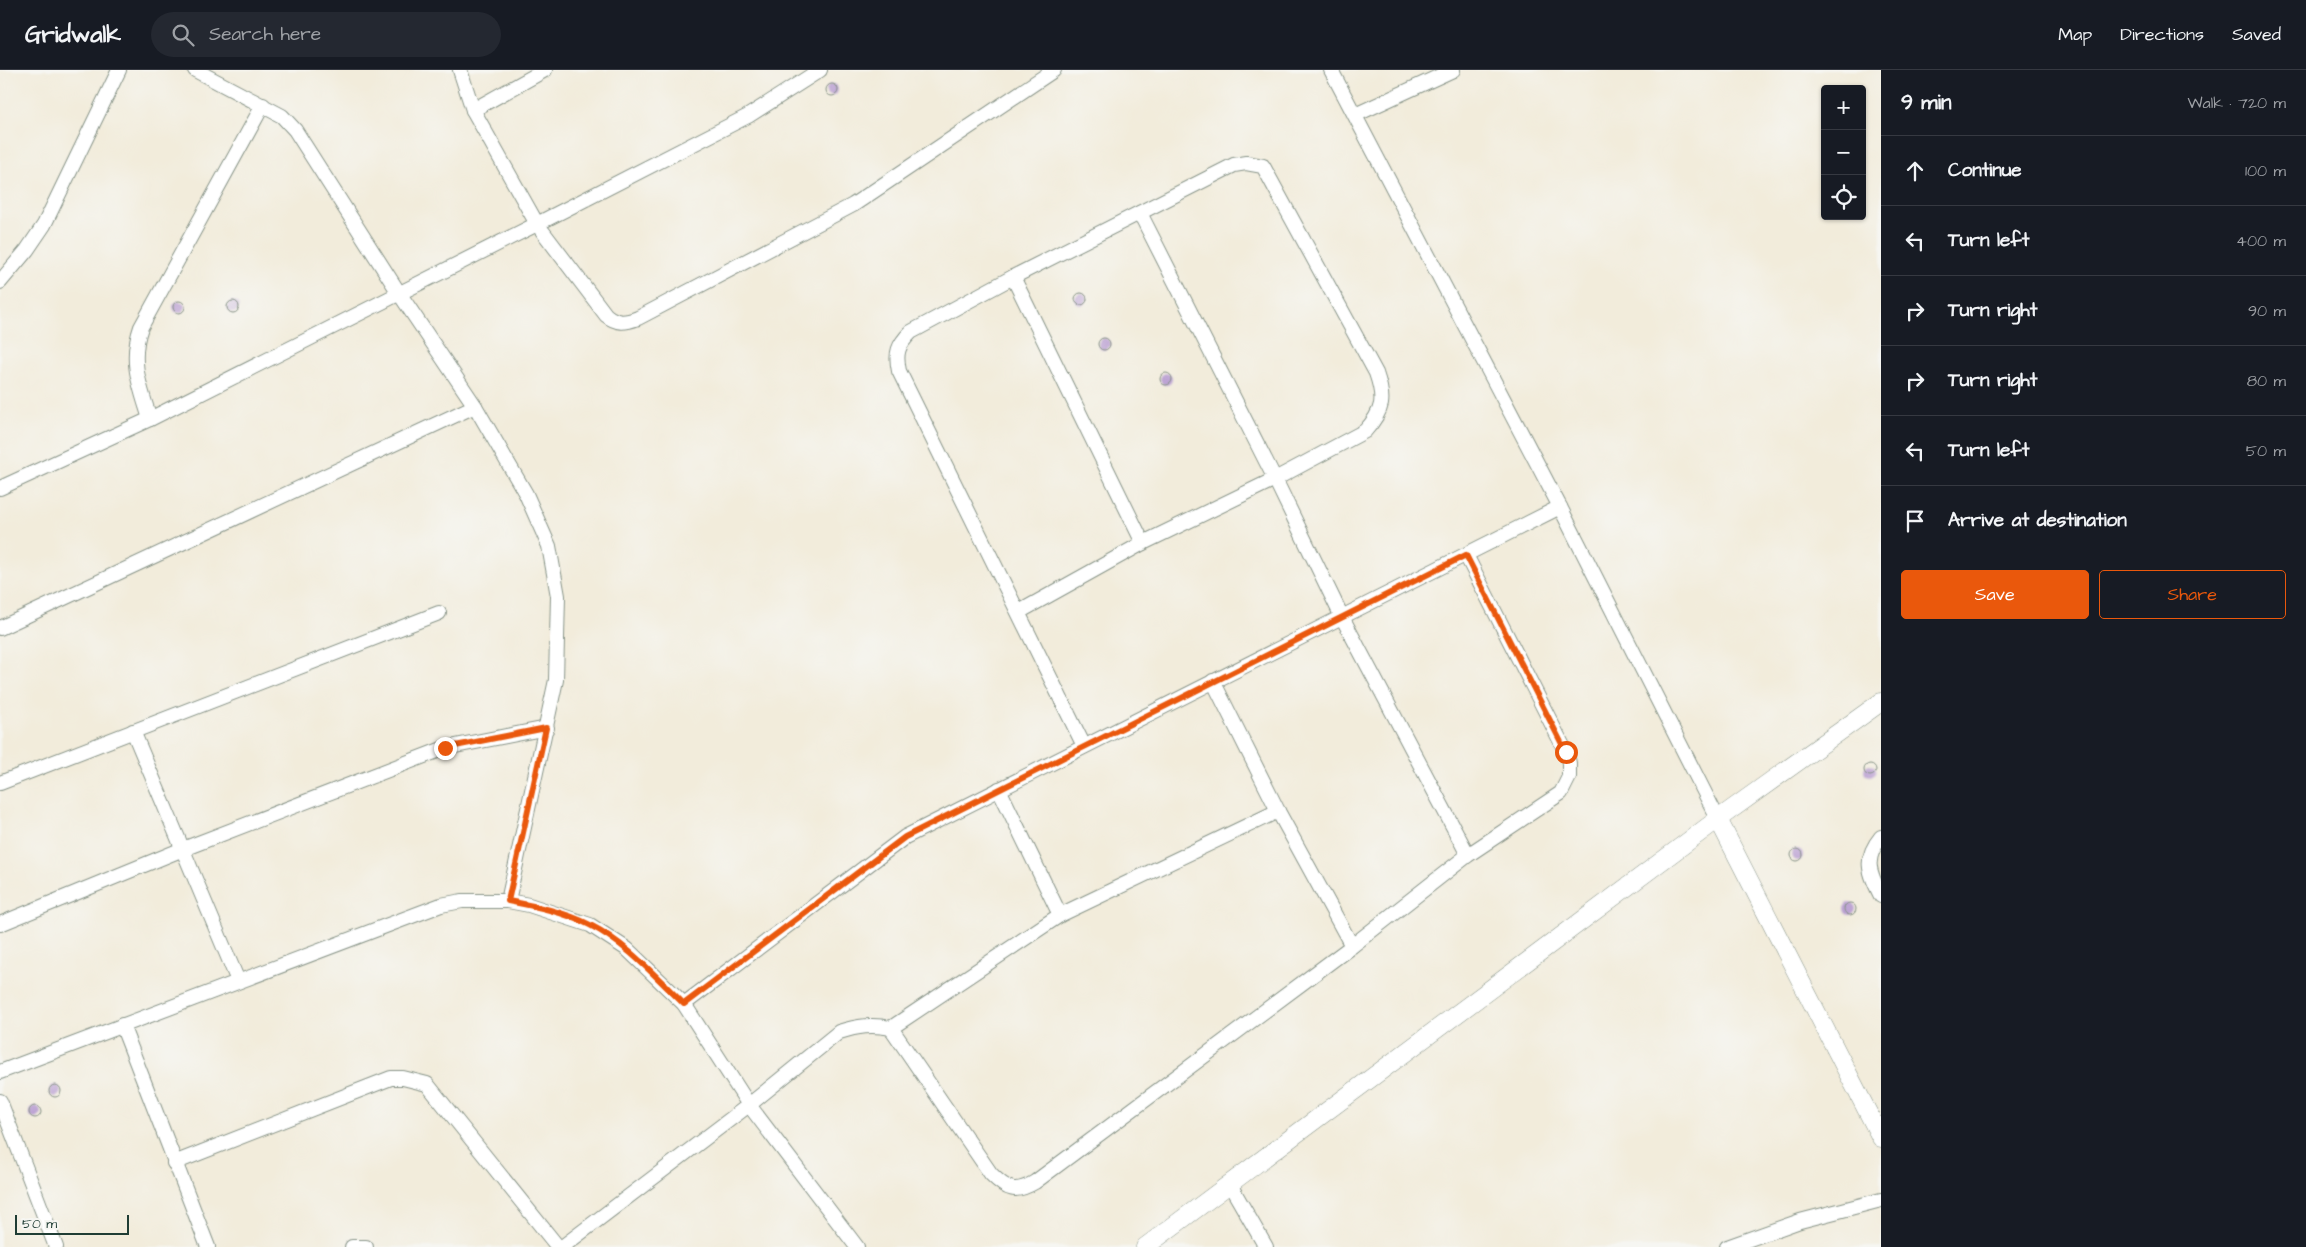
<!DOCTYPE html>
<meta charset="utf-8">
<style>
:root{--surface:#171b24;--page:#242831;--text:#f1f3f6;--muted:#9ea1a6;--line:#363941;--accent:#ea580c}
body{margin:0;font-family:"Architects Daughter",sans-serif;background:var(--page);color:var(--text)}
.controls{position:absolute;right:15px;top:15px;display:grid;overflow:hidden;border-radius:5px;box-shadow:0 1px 4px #0004}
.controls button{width:45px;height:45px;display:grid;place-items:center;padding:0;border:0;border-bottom:1px solid var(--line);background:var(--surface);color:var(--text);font:25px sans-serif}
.scale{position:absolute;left:15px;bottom:12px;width:114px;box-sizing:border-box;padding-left:5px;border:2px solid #1f3d34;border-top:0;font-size:14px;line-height:18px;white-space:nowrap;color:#1f3d34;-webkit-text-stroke:4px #f6f6f2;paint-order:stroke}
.stop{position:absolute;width:15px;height:15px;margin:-11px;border:4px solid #ea580c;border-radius:50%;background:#fff}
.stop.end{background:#ea580c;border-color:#fff;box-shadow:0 1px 5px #0008}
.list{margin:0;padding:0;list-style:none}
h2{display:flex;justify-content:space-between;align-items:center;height:65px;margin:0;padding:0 20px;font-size:21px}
h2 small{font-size:16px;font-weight:400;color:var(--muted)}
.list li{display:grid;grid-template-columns:32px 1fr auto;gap:15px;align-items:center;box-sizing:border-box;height:70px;padding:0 20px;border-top:1px solid var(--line)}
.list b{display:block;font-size:19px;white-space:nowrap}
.list em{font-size:16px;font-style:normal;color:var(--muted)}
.actions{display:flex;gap:10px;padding:15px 20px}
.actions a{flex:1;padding:11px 0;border:1px solid var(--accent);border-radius:5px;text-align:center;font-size:18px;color:var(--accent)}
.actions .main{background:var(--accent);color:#fff}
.icon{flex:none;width:28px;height:28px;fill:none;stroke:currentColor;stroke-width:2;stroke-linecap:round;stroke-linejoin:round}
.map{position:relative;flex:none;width:1881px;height:1177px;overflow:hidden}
header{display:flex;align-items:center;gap:30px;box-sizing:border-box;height:70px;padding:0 25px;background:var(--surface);border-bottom:1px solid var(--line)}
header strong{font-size:24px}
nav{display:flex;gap:28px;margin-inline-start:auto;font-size:18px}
.search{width:350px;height:45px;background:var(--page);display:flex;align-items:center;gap:12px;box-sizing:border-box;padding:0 18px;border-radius:28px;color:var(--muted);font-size:19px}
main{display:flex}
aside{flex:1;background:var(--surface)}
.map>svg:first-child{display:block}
</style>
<header>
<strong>Gridwalk</strong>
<div class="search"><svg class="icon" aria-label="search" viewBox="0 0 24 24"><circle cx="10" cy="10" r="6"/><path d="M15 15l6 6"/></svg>Search here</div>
<nav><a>Map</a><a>Directions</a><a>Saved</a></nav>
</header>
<main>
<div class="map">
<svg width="1881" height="1177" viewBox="0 0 1881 1177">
<rect width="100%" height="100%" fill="#f6f6f2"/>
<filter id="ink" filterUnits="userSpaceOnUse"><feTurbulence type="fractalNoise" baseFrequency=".02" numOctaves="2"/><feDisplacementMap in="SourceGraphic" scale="10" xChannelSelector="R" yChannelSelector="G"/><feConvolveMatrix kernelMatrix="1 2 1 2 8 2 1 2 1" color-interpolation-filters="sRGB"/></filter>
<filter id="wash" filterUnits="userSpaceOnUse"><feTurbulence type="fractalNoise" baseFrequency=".0096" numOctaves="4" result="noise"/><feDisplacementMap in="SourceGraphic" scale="20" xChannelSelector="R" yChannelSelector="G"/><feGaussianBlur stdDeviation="1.12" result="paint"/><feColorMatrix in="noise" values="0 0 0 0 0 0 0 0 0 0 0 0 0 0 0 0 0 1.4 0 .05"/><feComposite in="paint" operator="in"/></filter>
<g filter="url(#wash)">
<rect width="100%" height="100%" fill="#f2ecdb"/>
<g id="blocks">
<g fill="#b496cf">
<circle cx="832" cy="20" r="6"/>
<circle cx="1081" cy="229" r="6"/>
<circle cx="233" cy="237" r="6"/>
<circle cx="179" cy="237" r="6"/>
<circle cx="1104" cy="274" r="6"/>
<circle cx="1166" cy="309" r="6"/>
<circle cx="1870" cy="700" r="6"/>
<circle cx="1797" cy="785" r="6"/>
<circle cx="1850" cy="839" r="6"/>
<circle cx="55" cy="1021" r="6"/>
<circle cx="35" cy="1042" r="6"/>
</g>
</g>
</g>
<g filter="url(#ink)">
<use href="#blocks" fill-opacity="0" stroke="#889488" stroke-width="1"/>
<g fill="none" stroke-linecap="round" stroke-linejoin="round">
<defs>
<g id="minor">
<path d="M195 0 282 46 295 60 399 223 475 336 526 424 549 476 558 526 556 610 508 831"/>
<path d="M460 0 473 40 537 154 606 245C617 254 625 253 638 248L853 135 1054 0"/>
<path d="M1331 0 1560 437 1718 749"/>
<path d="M473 40 545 0"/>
<path d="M1355 45 1453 0"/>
<path d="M1140 143 1275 409 1342 547 1468 785"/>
<path d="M1013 207 1143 473"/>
<path d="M0 212 27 180 44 155 119 0"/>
<path d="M150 349C140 316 129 291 141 257L263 35"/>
<path d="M0 418 150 349 537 154 748 46 820 0"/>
<path d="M1019 542 1143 473 1275 409 1365 361C1384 340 1385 329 1376 303L1263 96 1246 93 1234 95 1013 207 911 262C898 275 895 283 899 301L1084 676"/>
<path d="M0 558 475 336"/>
<path d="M1213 611 1278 741 1352 876"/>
<path d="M133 661 238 911"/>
<path d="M0 713 439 543"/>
<path d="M999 719 1060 845"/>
<path d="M1278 741 1060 845 891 958 991 1104C1007 1120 1015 1124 1035 1112L1352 876 1468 785 1561 723 1569 707V693L1566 682 1466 485"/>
<path d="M1881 767C1863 789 1869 802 1881 826"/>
<path d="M0 854 183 779 445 678 547 658"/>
<path d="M684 934 905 767 1560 437"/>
<path d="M122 955 208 1177"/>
<path d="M0 1002 441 835 462 831H508L529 835 590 855 627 879 684 934 749 1035 857 1177"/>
<path d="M0 1031 56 1177"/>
<path d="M174 1093 391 1008H403L427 1014 558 1177"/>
<path d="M1229 1113 1266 1177"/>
<path d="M352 1177H366"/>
<path d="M562 1177 749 1035 839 962C858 956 872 954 891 958"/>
<path d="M1727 1177 1800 1151 1881 1130"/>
</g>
<g id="tertiary">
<path d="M1718 749 1881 1068"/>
<path d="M1145 1177 1718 749 1881 632"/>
</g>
</defs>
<use href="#minor" stroke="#889488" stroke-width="16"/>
<use href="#tertiary" stroke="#889488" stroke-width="19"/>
<use href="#minor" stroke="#fff" stroke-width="14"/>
<use href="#tertiary" stroke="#fff" stroke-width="18"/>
</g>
</g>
<g fill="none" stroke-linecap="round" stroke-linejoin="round" filter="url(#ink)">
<path stroke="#ea580c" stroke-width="6" d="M445 678 546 658 508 831C535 836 565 842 590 855 626 873 655 906 684 934L905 767 1466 485 1566 682"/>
</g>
</svg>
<div class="controls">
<button>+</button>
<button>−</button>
<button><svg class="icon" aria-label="locate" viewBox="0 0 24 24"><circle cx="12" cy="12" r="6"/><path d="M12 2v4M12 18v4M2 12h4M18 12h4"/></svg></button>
</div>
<div class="scale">50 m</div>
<div class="stop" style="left:1566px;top:682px"></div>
<div class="stop end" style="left:445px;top:678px"></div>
</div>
<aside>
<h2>9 min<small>Walk · 720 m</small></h2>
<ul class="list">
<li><svg class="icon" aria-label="ahead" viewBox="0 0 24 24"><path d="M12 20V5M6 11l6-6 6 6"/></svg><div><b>Continue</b></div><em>100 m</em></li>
<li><svg class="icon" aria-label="left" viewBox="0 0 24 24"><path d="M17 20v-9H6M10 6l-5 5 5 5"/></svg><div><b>Turn left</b></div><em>400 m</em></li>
<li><svg class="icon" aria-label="right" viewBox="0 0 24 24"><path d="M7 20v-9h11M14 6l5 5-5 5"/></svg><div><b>Turn right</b></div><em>90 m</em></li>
<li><svg class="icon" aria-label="right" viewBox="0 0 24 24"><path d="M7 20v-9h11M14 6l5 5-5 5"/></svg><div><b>Turn right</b></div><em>80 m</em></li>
<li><svg class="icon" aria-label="left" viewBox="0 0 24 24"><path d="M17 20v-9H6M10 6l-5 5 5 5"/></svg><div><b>Turn left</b></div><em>50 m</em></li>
<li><svg class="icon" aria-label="arrive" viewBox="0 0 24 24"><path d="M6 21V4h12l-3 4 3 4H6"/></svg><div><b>Arrive at destination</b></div></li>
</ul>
<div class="actions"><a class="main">Save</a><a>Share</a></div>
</aside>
</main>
